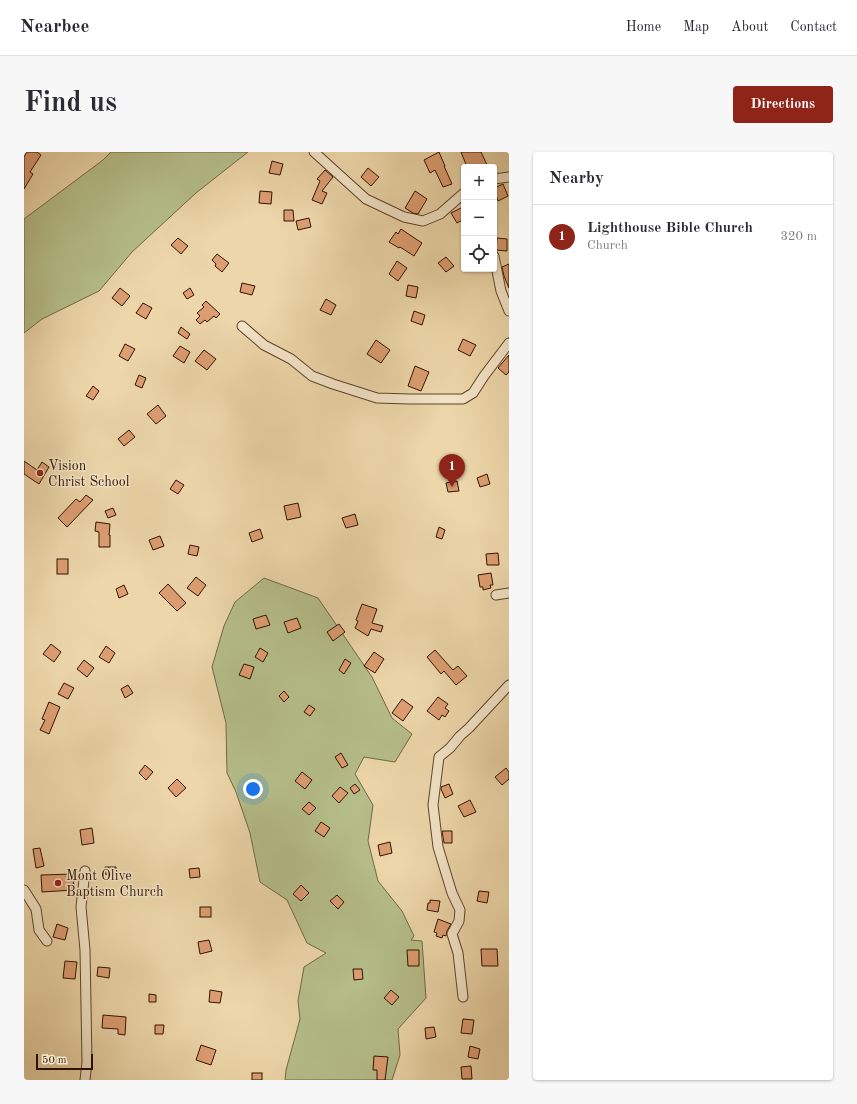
<!DOCTYPE html>
<meta charset="utf-8">
<style>
:root{--surface:#fff;--page:#f7f7f7;--text:#2b2b33;--muted:#7c7c81;--line:#e1e1e2;--accent:#8f2418}
body{margin:0;font-family:"Old Standard TT",serif;background:var(--page);color:var(--text)}
.controls{position:absolute;right:12px;top:12px;display:grid;overflow:hidden;border-radius:4px;box-shadow:0 1px 3px #0004}
.controls button{width:36px;height:36px;display:grid;place-items:center;padding:0;border:0;border-bottom:1px solid var(--line);background:var(--surface);color:var(--text);font:20px sans-serif}
.scale{position:absolute;left:12px;bottom:10px;width:57px;box-sizing:border-box;padding-left:4px;border:2px solid #301200;border-top:0;font-size:11px;line-height:14px;white-space:nowrap;color:#301200;-webkit-text-stroke:3px #f3e5c8;paint-order:stroke}
.you{position:absolute;left:229px;top:637px;width:14px;height:14px;margin:-10px;border:3px solid #fff;border-radius:50%;background:#1a73e8;box-shadow:0 0 0 6px #1a73e833}
.badge{display:grid;place-items:center;width:26px;height:26px;border-radius:50%;background:var(--accent);color:#fff;font-size:13px;font-weight:700}
.pin{position:absolute;translate:-50% -33px;filter:drop-shadow(0 1px 2px #0008)}
.pin::after{content:'';position:absolute;top:21px;width:14px;height:12px;background:inherit;clip-path:polygon(0 0,100% 0,50% 100%)}
.list{margin:0;padding:0;list-style:none}
h2{display:flex;justify-content:space-between;align-items:center;height:52px;margin:0;padding:0 16px;font-size:17px}
h2 small{font-size:13px;font-weight:400;color:var(--muted)}
.list li{display:grid;grid-template-columns:26px 1fr auto;gap:12px;align-items:center;box-sizing:border-box;height:64px;padding:0 16px;border-top:1px solid var(--line)}
.list b{display:block;font-size:15px;white-space:nowrap}
.list p{margin:0;font-size:13px;white-space:nowrap;color:var(--muted)}
.list em{font-size:13px;font-style:normal;color:var(--muted)}
.icon{flex:none;width:22px;height:22px;fill:none;stroke:currentColor;stroke-width:2;stroke-linecap:round;stroke-linejoin:round}
.map{position:relative;flex:none;width:485px;height:928px;overflow:hidden;border-radius:4px}
header{display:flex;align-items:center;gap:24px;box-sizing:border-box;height:56px;padding:0 20px;background:var(--surface);border-bottom:1px solid var(--line)}
header strong{font-size:19px}
nav{display:flex;gap:22px;margin-inline-start:auto;font-size:14px}
.intro{display:flex;align-items:center;justify-content:space-between;box-sizing:border-box;height:96px;padding:0 24px}
h1{margin:0;font-size:28px}
.button{padding:10px 18px;border-radius:4px;background:var(--accent);color:#fff;font-size:14px;font-weight:700}
main{display:flex;gap:24px;padding:0 24px}
aside{flex:1;background:var(--surface);border-radius:4px;box-shadow:0 1px 3px #0004}
.map>svg:first-child{display:block}
</style>
<header>
<strong>Nearbee</strong>
<nav><a>Home</a><a>Map</a><a>About</a><a>Contact</a></nav>
</header>
<div class="intro"><h1>Find us</h1><a class="button">Directions</a></div>
<main>
<div class="map">
<svg width="485" height="928" viewBox="0 0 485 928">
<rect width="100%" height="100%" fill="#edd7aa"/>
<filter id="stains"><feTurbulence type="fractalNoise" baseFrequency=".005" numOctaves="4"/><feColorMatrix values="0 0 0 0 .2 0 0 0 0 .09 0 0 0 0 .02 0 0 0 .5 -.17"/></filter>
<radialGradient id="worn" r=".72"><stop offset=".6" stop-color="#630" stop-opacity="0"/><stop offset="1" stop-color="#630" stop-opacity=".3"/></radialGradient>
<g fill="#b6bf8a" stroke="#736845">
<path d="M87 0H224L172 41 108 100 75 139 18 167 0 181V67L79 8Z"/>
<path d="M240 426 294 446 348 525 368 566 388 582 371 610 340 605 331 622 349 653 344 689 354 729 378 759 390 784 387 788 398 789 402 846 374 877 376 903 368 928H261L262 918 276 867 274 849 280 815 302 801 283 791 263 748 236 730 226 681 212 640 203 621 202 571 188 515 200 474 211 450Z"/>
</g>
<g fill="#dd9e72" stroke="#301200">
<path d="M3 0H13L17 3 6 20 9 22 0 37V5Z"/>
<path d="M415 0 421 14H420L428 32 419 35 411 18 406 21 400 8Z"/>
<path d="M437 0H457L464 15H443Z"/>
<path d="M248 9 259 12 256 23 245 21Z"/>
<path d="M344 16 355 25 347 34 337 25Z"/>
<path d="M301 18 309 25 298 39 303 41 298 52 288 48 296 29 293 27Z"/>
<path d="M479 32 484 44 474 49 470 39V36Z"/>
<path d="M236 39 248 40 247 52 235 51Z"/>
<path d="M391 39 403 47 394 62 389 61 381 56Z"/>
<path d="M437 56 440 61V67L433 71 427 61Z"/>
<path d="M260 58H269L270 69H260Z"/>
<path d="M285 66 287 75 274 78 272 69Z"/>
<path d="M377 77 398 91 390 104 376 95 375 96 365 90 372 80 374 82Z"/>
<path d="M154 86 164 94 157 102 147 93Z"/>
<path d="M473 86 483 87V99L472 98Z"/>
<path d="M193 102 205 111 198 120 191 114 192 112 188 108Z"/>
<path d="M422 105 430 114 422 120 414 111Z"/>
<path d="M373 109 383 116 374 129 365 122Z"/>
<path d="M485 112V136L480 124 478 115Z"/>
<path d="M218 131 231 134 228 143 216 140Z"/>
<path d="M384 133 394 135 392 146 382 144Z"/>
<path d="M96 136 106 144 98 154 88 146Z"/>
<path d="M166 136 170 143 163 147 159 141Z"/>
<path d="M302 147 312 153 307 163 296 158Z"/>
<path d="M182 149 196 162 192 166 190 164 183 170 181 168 176 172 172 168 176 164 173 161 180 155 178 153Z"/>
<path d="M119 151 128 156 122 167 112 161Z"/>
<path d="M390 159 401 163 398 173 387 169Z"/>
<path d="M157 175 166 182 163 187 154 181Z"/>
<path d="M439 187 452 193 446 204 434 198Z"/>
<path d="M352 188 366 198 357 211 343 202Z"/>
<path d="M101 192 111 197 104 209 95 204Z"/>
<path d="M156 194 166 200 160 211 149 204Z"/>
<path d="M180 198 192 207 183 218 171 209Z"/>
<path d="M485 203V220L482 223 474 216Z"/>
<path d="M391 214 405 220 397 239 384 234Z"/>
<path d="M115 223 122 226 118 236 111 233Z"/>
<path d="M69 234 75 239 69 248 62 244Z"/>
<path d="M134 253 142 264 132 272 123 262Z"/>
<path d="M105 278 111 285 100 294 94 287Z"/>
<path d="M0 309 13 318 18 310 25 315 15 332 0 322Z"/>
<path d="M463 322 466 332 456 335 453 326Z"/>
<path d="M152 328 160 333 154 342 146 337Z"/>
<path d="M433 329 435 339 424 340 422 331Z"/>
<path d="M62 343 69 348 43 375 34 366 52 347 56 350Z"/>
<path d="M274 351 277 365 263 368 260 354Z"/>
<path d="M89 356 92 363 84 366 81 359Z"/>
<path d="M331 362 334 373 322 376 318 366Z"/>
<path d="M72 370 86 372 85 383H86V395H75V380L71 379Z"/>
<path d="M415 375 421 378 418 387 412 385Z"/>
<path d="M236 377 239 386 228 390 225 381Z"/>
<path d="M136 384 140 394 129 398 125 388Z"/>
<path d="M166 393 175 395 173 404 164 402Z"/>
<path d="M474 401 475 413H463L462 402Z"/>
<rect x="33" y="407" width="11" height="15"/>
<path d="M467 421 469 433H466L467 436 459 438V435H456L454 423Z"/>
<path d="M172 425 182 433 174 444 163 436Z"/>
<path d="M144 432 162 451 153 459 135 441Z"/>
<path d="M100 433 104 442 95 446 92 437Z"/>
<path d="M338 452 353 457 348 471 359 474 357 480 347 477 344 484 331 476 334 469 332 468Z"/>
<path d="M242 463 246 473 232 477 229 467Z"/>
<path d="M273 466 277 476 264 481 260 470Z"/>
<path d="M315 472 321 480 309 489 303 480Z"/>
<path d="M27 492 37 500 30 510 19 502Z"/>
<path d="M82 494 91 501 85 511 75 505Z"/>
<path d="M236 496 244 501 239 510 231 505Z"/>
<path d="M411 498 429 518 434 514 443 524 432 533 420 519 417 522 403 505Z"/>
<path d="M350 500 360 507 351 521 340 514Z"/>
<path d="M321 507 327 511 320 522 315 518Z"/>
<path d="M60 508 70 516 63 525 53 517Z"/>
<path d="M220 512 230 515 226 527 215 523Z"/>
<path d="M40 531 50 536 44 547 34 542Z"/>
<path d="M104 533 109 541 101 546 97 537Z"/>
<path d="M260 539 265 545 260 550 255 544Z"/>
<path d="M414 545 424 552 421 556 425 559 421 565 418 563 415 568 403 559Z"/>
<path d="M378 547 389 555 379 569 368 561Z"/>
<path d="M25 550 36 555 25 582 16 578 21 568 18 567Z"/>
<path d="M285 553 291 557 286 564 280 560Z"/>
<path d="M317 601 324 613 318 616 311 605Z"/>
<path d="M121 613 129 620 122 628 115 621Z"/>
<path d="M482 616 485 620V627L478 633 471 625Z"/>
<path d="M278 620 288 628 281 637 271 629Z"/>
<path d="M153 627 162 636 152 645 144 636Z"/>
<path d="M331 632 336 638 330 642 326 636Z"/>
<path d="M425 632 429 642 421 646 417 637V635Z"/>
<path d="M316 635 324 641 315 651 308 644Z"/>
<path d="M446 648 452 660 440 665 434 654Z"/>
<path d="M285 650 292 656 285 663 278 657Z"/>
<path d="M297 670 306 676 300 685 291 679Z"/>
<path d="M68 676 70 691 58 693 56 678Z"/>
<path d="M418 679H428V691H420Z"/>
<path d="M366 690 368 701 356 704 354 693Z"/>
<path d="M16 696 20 714 12 716 9 697Z"/>
<path d="M81 715H92V723L81 722Z"/>
<path d="M175 716 176 725 166 726 165 717Z"/>
<path d="M49 722 50 738 18 740 17 723Z"/>
<path d="M277 733 285 741 277 749 269 742Z"/>
<path d="M455 739 465 740 463 751 453 749Z"/>
<path d="M313 743 320 750 314 757 306 749Z"/>
<path d="M406 748 416 749 414 760 403 758 404 751H406Z"/>
<rect x="176" y="755" width="11" height="10"/>
<path d="M414 767 427 772 423 779 422 784 419 783 418 786 412 784 413 781 410 780Z"/>
<path d="M33 772 44 776 41 788 29 785Z"/>
<path d="M185 788 188 799 176 802 174 790Z"/>
<path d="M457 797H473L474 814H458Z"/>
<path d="M383 798H395V814H384Z"/>
<path d="M41 809 53 810 51 827 39 826Z"/>
<path d="M74 815 86 816 85 826 73 824Z"/>
<path d="M329 817H338L339 827 330 828Z"/>
<path d="M186 838 198 840 196 851 185 850Z"/>
<path d="M367 838 375 845 368 853 360 846Z"/>
<path d="M125 842 132 843V850H125Z"/>
<path d="M79 863 102 865 101 883 94 882V877L78 876Z"/>
<path d="M439 867 450 868 448 882 437 881Z"/>
<path d="M131 873H140L139 882H131Z"/>
<path d="M410 875 412 885 402 887 401 876Z"/>
<path d="M177 893 192 898 187 913 172 908Z"/>
<path d="M446 894 456 897 454 907 444 905Z"/>
<path d="M350 904 364 905 361 928H353V918H349Z"/>
<path d="M447 914 448 927H438L437 915Z"/>
<rect x="228" y="921" width="10" height="7"/>
</g>
<g fill="none" stroke-linecap="round" stroke-linejoin="round">
<defs>
<g id="minor">
<path d="M290 0 342 47 380 65 399 69 416 62 440 41"/>
<path d="M470 27 485 25"/>
<path d="M470 104 477 139 485 159"/>
<path d="M218 174 240 193 267 207 288 224 309 232 353 246 386 247H439L449 241 460 224 485 191"/>
<path d="M472 443 485 441"/>
<path d="M61 719 57 755 61 798 63 910 61 928"/>
<path d="M0 738 12 757 15 778 23 789"/>
<path d="M439 845 434 801 428 782 435 769 436 758 428 741 414 695 409 653 415 605 426 596 436 584 445 576 485 533"/>
</g>
</defs>
<use href="#minor" stroke="#5f432a" stroke-width="11"/>
<use href="#minor" stroke="#f3e5c8" stroke-width="9"/>
</g>
<g fill="#8f2418" stroke="#f3e5c8" stroke-width="1.5">
<circle cx="16" cy="321" r="4"/>
<circle cx="34" cy="731" r="4"/>
</g>
<g text-anchor="middle" stroke-width="3" stroke-linejoin="round" paint-order="stroke">
<g font-size="14" fill="#301200" stroke="#f3e5c8" text-anchor="start">
<text x="24" y="318">Vision<tspan x="24" dy="16">Christ School</tspan></text>
<text x="42" y="728">Mont Olive<tspan x="42" dy="16">Baptism Church</tspan></text>
</g>
</g>
<rect width="100%" height="100%" filter="url(#stains)"/>
<rect width="100%" height="100%" fill="url(#worn)"/>
</svg>
<div class="controls">
<button>+</button>
<button>−</button>
<button><svg class="icon" aria-label="locate" viewBox="0 0 24 24"><circle cx="12" cy="12" r="6"/><path d="M12 2v4M12 18v4M2 12h4M18 12h4"/></svg></button>
</div>
<div class="scale">50 m</div>
<div class="you"></div>
<div class="pin badge" style="left:428px;top:335px">1</div>
</div>
<aside>
<h2>Nearby<small></small></h2>
<ul class="list">
<li><span class="badge">1</span><div><b>Lighthouse Bible Church</b><p>Church</p></div><em>320 m</em></li>
</ul>
</aside>
</main>
